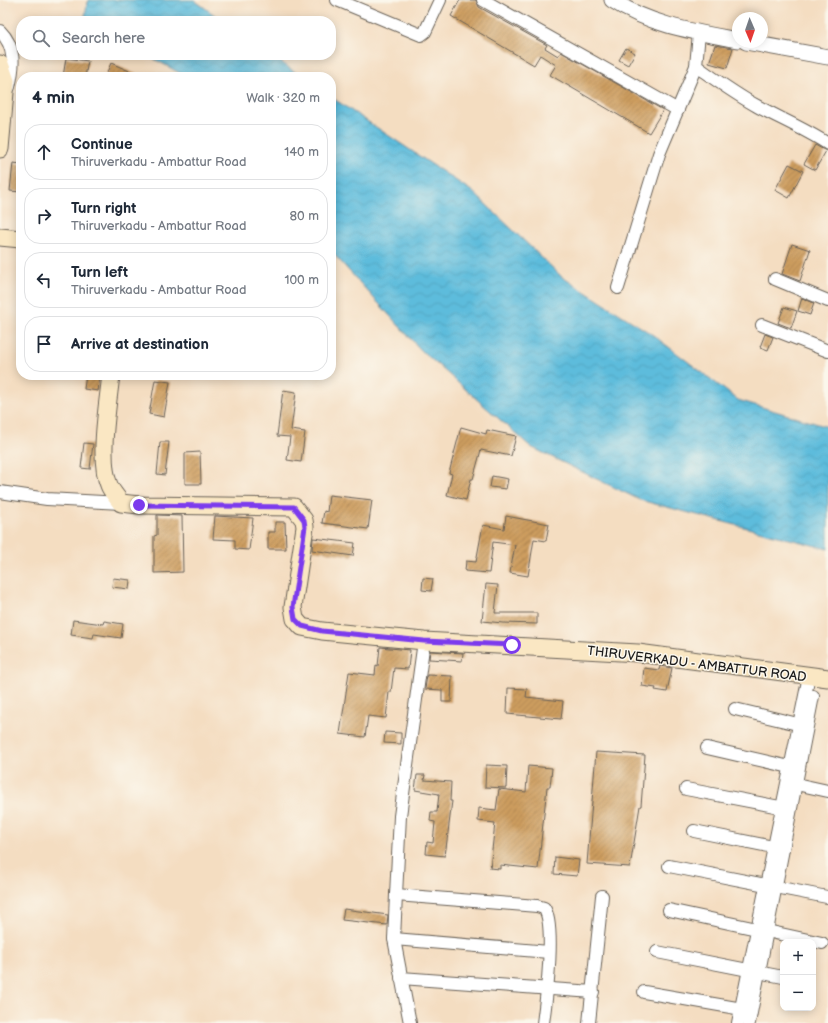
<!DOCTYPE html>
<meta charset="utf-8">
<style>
:root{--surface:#fff;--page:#f6f6f7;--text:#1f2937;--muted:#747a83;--line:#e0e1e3}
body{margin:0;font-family:"Balsamiq Sans",sans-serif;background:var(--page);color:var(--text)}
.controls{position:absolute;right:12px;bottom:12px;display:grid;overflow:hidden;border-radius:8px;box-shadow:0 2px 10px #0003}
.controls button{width:36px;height:36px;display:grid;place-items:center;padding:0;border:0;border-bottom:1px solid var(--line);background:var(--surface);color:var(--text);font:20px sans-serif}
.compass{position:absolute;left:732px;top:12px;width:36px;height:36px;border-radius:50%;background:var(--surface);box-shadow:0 2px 10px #0003;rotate:178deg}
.stop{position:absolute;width:12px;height:12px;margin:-9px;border:3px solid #7c3aed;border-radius:50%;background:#fff}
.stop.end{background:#7c3aed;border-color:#fff;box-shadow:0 1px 4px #0008}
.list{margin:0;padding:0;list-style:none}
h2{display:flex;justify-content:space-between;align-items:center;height:52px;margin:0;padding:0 16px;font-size:17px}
h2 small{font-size:13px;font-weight:400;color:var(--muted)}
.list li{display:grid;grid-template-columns:26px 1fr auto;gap:12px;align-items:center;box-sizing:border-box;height:56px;margin:0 8px 8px;padding:0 8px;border:1px solid var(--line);border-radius:16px}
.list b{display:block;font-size:15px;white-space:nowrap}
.list p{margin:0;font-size:13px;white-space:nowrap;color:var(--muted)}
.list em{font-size:13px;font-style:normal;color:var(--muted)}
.icon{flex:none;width:22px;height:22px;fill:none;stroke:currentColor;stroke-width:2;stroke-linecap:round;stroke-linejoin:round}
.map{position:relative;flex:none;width:828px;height:1023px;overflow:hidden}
.search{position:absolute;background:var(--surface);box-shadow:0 2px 10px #0003;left:16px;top:16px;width:320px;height:44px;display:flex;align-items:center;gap:10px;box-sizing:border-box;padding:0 14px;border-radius:16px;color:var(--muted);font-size:15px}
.panel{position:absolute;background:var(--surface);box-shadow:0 2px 10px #0003;left:16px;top:72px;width:320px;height:308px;border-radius:16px}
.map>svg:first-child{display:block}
</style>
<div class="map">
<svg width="828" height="1023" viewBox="0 0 828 1023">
<defs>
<pattern id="water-waves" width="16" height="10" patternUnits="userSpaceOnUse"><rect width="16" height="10" fill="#5dbcdc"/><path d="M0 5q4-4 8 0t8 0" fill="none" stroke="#50a1bc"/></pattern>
<pattern id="building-hatch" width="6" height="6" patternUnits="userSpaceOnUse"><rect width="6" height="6" fill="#cd9d5f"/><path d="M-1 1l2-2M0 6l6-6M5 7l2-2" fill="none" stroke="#a67f4e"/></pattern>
</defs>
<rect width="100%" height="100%" fill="#fbf7ec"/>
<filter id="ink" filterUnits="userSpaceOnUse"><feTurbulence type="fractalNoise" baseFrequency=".025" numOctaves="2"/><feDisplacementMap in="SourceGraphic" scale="8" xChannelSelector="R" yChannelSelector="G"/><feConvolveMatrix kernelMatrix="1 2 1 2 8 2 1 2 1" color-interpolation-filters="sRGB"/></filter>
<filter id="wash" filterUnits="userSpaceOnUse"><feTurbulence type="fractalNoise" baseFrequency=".012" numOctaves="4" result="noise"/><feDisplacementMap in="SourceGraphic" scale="16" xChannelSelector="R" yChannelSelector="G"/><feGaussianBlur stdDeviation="0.9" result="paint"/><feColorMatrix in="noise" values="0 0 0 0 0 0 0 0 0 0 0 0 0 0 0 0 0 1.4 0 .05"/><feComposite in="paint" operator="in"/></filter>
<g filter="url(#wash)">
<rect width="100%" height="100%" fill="#f4ddc1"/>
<g fill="url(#water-waves)" stroke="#3c6c7c">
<path d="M88 0H194L223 21H84Z"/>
<path d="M147 55H271L302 77H187Z"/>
<path d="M331 97 473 192 562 277 653 335 738 400 828 427V549L640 500 531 447 421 350 331 251Z"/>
</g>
<g id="blocks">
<g fill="url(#building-hatch)">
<path d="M460 0H476L479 7 547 45 545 48 558 56 561 52 663 110 649 133 550 75 556 65 540 55 534 65 451 16Z"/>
<path d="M715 45 733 48 727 68 709 63Z"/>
<path d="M626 48 635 53 628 65 619 60Z"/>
<path d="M66 58 88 61 85 77H63Z"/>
<path d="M111 63 143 77H105Z"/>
<path d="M815 145 826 151 815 170 804 164Z"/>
<path d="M13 163 21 164V192L10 191Z"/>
<path d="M789 164 803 171 789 198 775 190Z"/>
<path d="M792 244 810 250 800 281 782 274Z"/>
<path d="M802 298 814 303 810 315 798 311Z"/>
<path d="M784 307 797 311 791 328 778 323Z"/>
<path d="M765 334 773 337 768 350 760 347Z"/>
<path d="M86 375H100L98 391 84 389Z"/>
<path d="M155 380 170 382 164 417 149 414Z"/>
<path d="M283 390 296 392 291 430 305 432 301 462 287 460 290 437 277 436Z"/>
<path d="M461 427 486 434 487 430 516 436 511 456 481 450 473 479H471L466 500 447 495 452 474 449 473Z"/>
<path d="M160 442H169L165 475 157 474Z"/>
<path d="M84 443 93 444 90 469 81 468Z"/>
<path d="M200 452 201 484H185V453Z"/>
<path d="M492 476 508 479 506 489 490 487Z"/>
<path d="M329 495 372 500 368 529 322 523 324 511 327 512Z"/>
<path d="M157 515 182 516 183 572 154 573V536L157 535Z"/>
<path d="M215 516 253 518 249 550 235 549V540L213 539Z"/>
<path d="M506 516 549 524 546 541 534 539 528 576 510 573 515 545 493 542 489 573 465 571 466 561 476 562 483 525 504 529Z"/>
<path d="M275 522H285L286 549H268V532H275Z"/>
<path d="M313 538 355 543 353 556 312 550Z"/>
<path d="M113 578 130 580 129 589 112 587Z"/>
<path d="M423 578 433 579 431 591 422 590Z"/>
<path d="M486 584 498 585 495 613H537V624L503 623 482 621Z"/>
<path d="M73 620 103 624 104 621 123 624 121 638 94 634 93 638 71 635Z"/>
<path d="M380 647 410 650 408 669 394 668 391 692H389L386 718 368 716 365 737 340 734 349 672 375 675 376 665 378 666Z"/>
<path d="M430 651 463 653 462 661 429 659Z"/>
<path d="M660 666 672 668 667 692 655 690 656 688 642 686 644 668 659 670Z"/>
<path d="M427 675 452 676 451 702H442V690L425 689Z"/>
<path d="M508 688 527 689 526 697 563 701 561 719 507 714Z"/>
<path d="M385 732 401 733V744L384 743Z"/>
<path d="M596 752 645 755 641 806H640L630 867 587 864Z"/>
<path d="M486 765 507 766 506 788 485 787Z"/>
<path d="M528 766 552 768 550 787H547L538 869 500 865V869L490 868 495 823 478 821 479 808 496 810 499 789 526 792Z"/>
<path d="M417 775H425L424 780 451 782 450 801H452L445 856 426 854 427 842 433 843 435 822 430 821 431 812H437L439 794 415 790Z"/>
<path d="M555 857 579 860 577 876 554 874Z"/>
<path d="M344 909 388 915 387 925 342 920Z"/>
</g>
</g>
</g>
<g filter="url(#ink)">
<use href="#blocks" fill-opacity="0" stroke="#686056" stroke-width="1"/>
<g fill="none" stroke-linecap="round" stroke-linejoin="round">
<defs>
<g id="minor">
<path d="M337 0 421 35 425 32 440 0"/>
<path d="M483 0 678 110"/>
<path d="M0 31C16 47 14 66 9 87"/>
<path d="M699 33 696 66C716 80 735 94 757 106 781 119 805 129 828 144"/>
<path d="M775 279 828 301"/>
<path d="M618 288 659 154 696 66"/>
<path d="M762 325 828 351"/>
<path d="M0 492 47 499 121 503"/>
<path d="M735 709 806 726"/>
<path d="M707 748 790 767"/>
<path d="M796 784 828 791"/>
<path d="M686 789 790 809"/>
<path d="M694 831 773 847"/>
<path d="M669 866 827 897"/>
<path d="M396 895 537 906 544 908C556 924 546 1001 543 1023"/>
<path d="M669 910 822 943"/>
<path d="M394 939 549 952"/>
<path d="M657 952 783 977"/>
<path d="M401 978 593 992"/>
<path d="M644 992 748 1010"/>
<path d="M410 1023 394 939 396 895 400 816 424 641"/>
<path d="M589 1023 602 896"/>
<path d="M738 1023 809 676"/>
<path d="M749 1023 813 696"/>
</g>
<g id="tertiary">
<path d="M612 0C649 25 695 32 738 40"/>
<path d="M746 42 828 57"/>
</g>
<g id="secondary">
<path d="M0 64 6 81 0 149"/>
<path d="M0 237 21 239"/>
<path d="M111 375C108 403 98 460 109 485 111 491 117 497 121 503L139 505 294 507 304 520 305 527 293 607 295 619 302 627 322 631 424 641 638 653 828 678"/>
</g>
</defs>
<use href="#minor" stroke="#686056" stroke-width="14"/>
<use href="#tertiary" stroke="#686056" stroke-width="17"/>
<use href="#secondary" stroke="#686056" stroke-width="19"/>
<use href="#minor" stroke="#fff" stroke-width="12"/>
<use href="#tertiary" stroke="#fff" stroke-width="15"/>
<use href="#secondary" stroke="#fae7c3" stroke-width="17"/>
</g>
</g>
<g fill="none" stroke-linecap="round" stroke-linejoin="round" filter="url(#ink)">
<path stroke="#7c3aed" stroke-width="5" d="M139 505 294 507 304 520 305 527 293 607 295 619 302 626 322 631 424 641 512 645"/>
</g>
<g text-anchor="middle" stroke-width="3" stroke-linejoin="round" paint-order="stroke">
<g font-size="13" fill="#1c1c1c" stroke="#fbf7ec">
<text transform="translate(697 663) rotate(7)" y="5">THIRUVERKADU - AMBATTUR ROAD</text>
</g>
</g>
</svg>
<div class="controls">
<button>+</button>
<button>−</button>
</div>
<svg class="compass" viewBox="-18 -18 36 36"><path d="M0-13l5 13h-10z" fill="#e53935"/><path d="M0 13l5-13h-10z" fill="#747a83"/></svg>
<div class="stop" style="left:512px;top:645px"></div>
<div class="stop end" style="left:139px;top:505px"></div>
<div class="search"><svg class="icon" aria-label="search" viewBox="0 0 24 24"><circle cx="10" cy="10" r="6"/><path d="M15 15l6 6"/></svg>Search here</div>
<section class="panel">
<h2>4 min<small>Walk · 320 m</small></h2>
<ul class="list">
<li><svg class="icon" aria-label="ahead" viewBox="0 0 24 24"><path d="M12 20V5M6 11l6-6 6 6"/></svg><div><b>Continue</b><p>Thiruverkadu - Ambattur Road</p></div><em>140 m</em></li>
<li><svg class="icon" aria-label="right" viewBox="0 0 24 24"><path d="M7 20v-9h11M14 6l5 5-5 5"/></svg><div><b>Turn right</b><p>Thiruverkadu - Ambattur Road</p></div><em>80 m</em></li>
<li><svg class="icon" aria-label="left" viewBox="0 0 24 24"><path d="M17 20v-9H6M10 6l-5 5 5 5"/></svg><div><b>Turn left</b><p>Thiruverkadu - Ambattur Road</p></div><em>100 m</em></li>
<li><svg class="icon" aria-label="arrive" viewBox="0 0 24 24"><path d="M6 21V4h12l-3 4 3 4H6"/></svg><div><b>Arrive at destination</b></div></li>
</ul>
</section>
</div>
